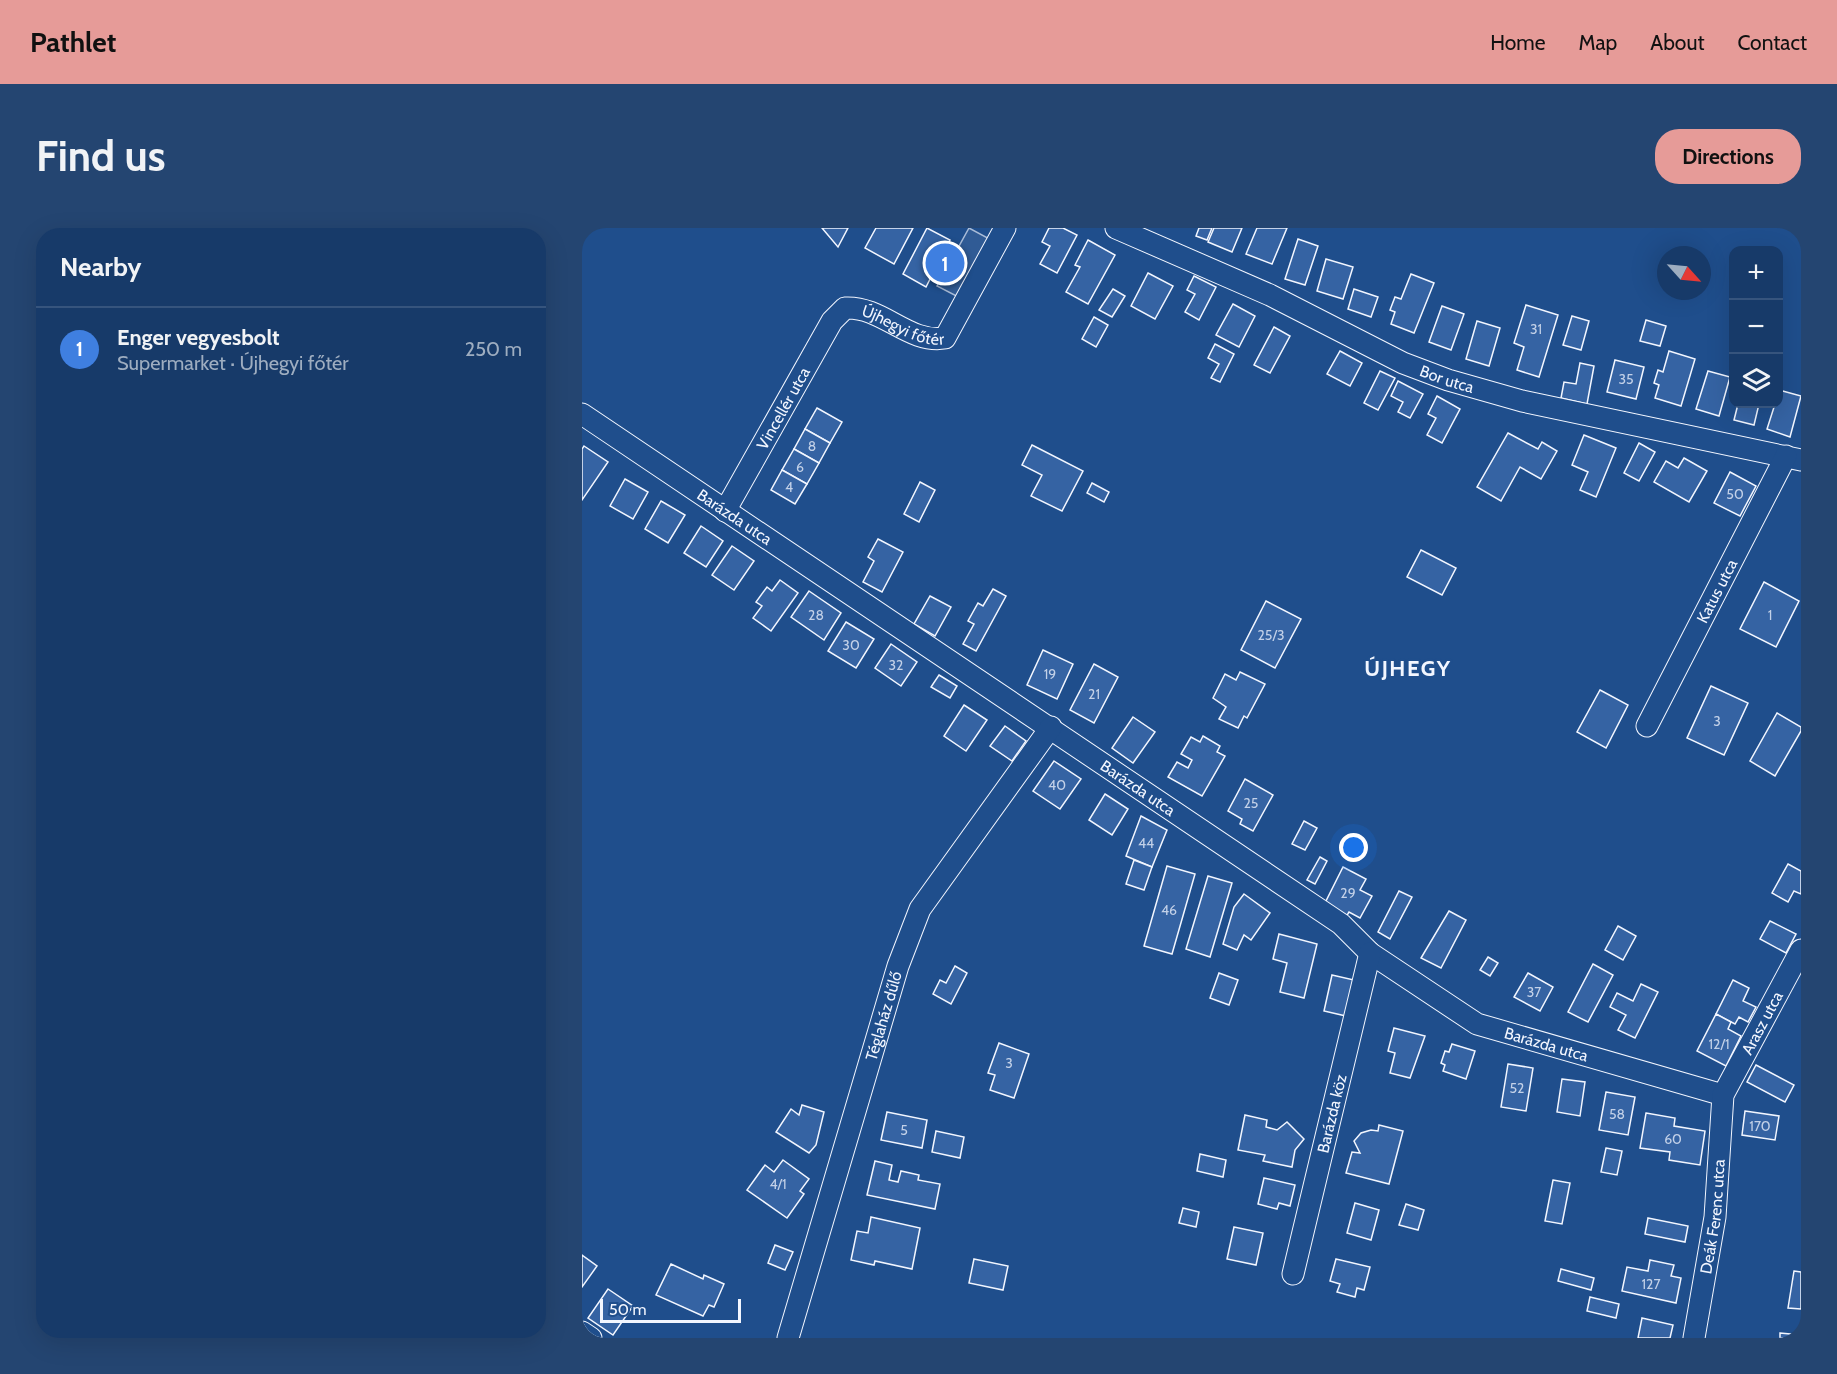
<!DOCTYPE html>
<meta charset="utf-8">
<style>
:root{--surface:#173a69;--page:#244571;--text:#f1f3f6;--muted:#9eadc0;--line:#36547d;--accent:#e69b98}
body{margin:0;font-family:Cabin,sans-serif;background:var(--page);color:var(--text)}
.controls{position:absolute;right:18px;top:18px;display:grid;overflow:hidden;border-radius:12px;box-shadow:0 6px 24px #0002}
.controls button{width:54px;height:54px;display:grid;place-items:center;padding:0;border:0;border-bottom:2px solid var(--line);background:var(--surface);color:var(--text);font:30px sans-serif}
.compass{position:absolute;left:1075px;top:18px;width:54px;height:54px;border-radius:50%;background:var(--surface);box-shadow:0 6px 24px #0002;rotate:117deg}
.scale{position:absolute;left:18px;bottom:15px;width:141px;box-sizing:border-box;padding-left:6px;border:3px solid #f2f6ff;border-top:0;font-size:16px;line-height:21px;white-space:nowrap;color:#f2f6ff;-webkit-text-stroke:4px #1f4e8c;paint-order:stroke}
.you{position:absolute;left:772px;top:620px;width:21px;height:21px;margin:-15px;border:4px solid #fff;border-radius:50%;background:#1a73e8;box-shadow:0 0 0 9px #1a73e833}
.badge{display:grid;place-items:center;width:39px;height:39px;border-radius:50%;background:var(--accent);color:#fff;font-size:20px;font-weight:700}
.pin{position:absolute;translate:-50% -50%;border:3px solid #fff;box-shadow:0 2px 6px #0006}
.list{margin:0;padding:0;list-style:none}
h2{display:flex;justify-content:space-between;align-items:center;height:78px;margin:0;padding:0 24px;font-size:26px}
h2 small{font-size:20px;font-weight:400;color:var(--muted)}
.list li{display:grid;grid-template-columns:39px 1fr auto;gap:18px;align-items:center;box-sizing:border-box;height:84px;padding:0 24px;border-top:2px solid var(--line)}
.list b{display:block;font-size:22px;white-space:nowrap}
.list p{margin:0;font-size:20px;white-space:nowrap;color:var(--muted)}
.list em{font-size:20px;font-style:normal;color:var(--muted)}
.icon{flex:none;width:33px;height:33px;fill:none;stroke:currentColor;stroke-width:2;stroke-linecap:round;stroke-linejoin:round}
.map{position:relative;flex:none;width:1219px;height:1110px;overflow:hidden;border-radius:24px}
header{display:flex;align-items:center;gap:36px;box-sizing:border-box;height:84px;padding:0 30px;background:var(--accent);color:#111}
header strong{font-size:28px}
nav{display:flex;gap:33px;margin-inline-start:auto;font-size:21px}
.intro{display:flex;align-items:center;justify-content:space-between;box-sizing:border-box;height:144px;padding:0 36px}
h1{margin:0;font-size:42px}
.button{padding:15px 27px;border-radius:24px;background:var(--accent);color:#111;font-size:21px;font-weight:700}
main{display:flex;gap:36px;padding:0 36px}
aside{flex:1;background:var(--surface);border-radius:24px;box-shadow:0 6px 24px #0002}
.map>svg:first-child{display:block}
</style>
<header>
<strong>Pathlet</strong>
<nav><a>Home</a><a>Map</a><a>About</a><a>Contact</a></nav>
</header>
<div class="intro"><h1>Find us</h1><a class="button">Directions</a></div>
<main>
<aside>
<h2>Nearby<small></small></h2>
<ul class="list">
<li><span class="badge" style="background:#3f7fe0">1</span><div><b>Enger vegyesbolt</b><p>Supermarket · Újhegyi főtér</p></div><em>250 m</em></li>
</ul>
</aside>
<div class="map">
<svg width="1219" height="1110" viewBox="0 0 1219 1110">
<rect width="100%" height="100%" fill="#1f4e8c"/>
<path fill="#305b95" stroke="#a8bbd7" stroke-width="1.5" d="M387 0 415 15 384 73 355 58Z"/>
<g fill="#3563a3" stroke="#f2f6ff" stroke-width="1.5">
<path d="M240 0H266L256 19Z"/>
<path d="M294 0H331L312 36 283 20Z"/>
<path d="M345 0 368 12 344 59 321 46Z"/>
<path d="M467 0H481L495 7 475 45 458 36 468 18 460 14Z"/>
<path d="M617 0H630L625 12 614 8Z"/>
<path d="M632 0H660L650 24 626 14Z"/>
<path d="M675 0H705L690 36 664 26Z"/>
<path d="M716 11 736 18 723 57 703 51Z"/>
<path d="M506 12 533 27 506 76 484 64 498 39 493 37Z"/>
<path d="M744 31 771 39 761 71 735 63Z"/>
<path d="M566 45 591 58 573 91 549 78Z"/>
<path d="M829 46 852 55 832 105 809 96 813 84 808 82 813 69 819 71Z"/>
<path d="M612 48 634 59 617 92 603 84 613 66 605 62Z"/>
<path d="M531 61 543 68 530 89 517 82Z"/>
<path d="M772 61 796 69 789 89 766 81Z"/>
<path d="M651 76 673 88 657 119 634 107Z"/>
<path d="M944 77 976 87 957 149 935 142 942 119 932 115Z"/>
<path d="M860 78 882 86 869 122 847 114Z"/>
<path d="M990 88 1007 93 999 122 981 117Z"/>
<path d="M512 89 526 97 514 119 500 111Z"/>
<path d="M1064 92 1084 98 1078 118 1058 113Z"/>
<path d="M895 93 918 100 907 138 884 131Z"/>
<path d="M692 99 708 108 688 145 672 137Z"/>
<path d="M633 116 652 126 638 154 629 150 637 136 626 130Z"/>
<path d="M758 123 780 135 768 158 745 146Z"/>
<path d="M1087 123 1113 131 1099 178 1073 170 1077 157 1072 155 1076 142 1081 144Z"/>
<path d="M1033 132 1062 139 1054 171 1025 164Z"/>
<path d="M998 135 1012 138 1005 176 979 170 982 154 994 156Z"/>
<path d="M798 143 813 150 796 182 782 175Z"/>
<path d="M1126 143 1148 149 1137 188 1114 181Z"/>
<path d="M816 153 841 166 828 190 816 184 821 174 809 168Z"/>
<path d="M1197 162 1219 168 1208 209 1185 201 1193 176H1196Z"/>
<path d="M855 168 878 181 860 215 845 207 854 190 846 186Z"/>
<path d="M1156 176H1177L1172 197 1152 192Z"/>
<path d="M235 180 260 194 248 215 223 201Z"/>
<path d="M223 201 248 215 237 235 212 221Z"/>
<path d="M926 205 956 221 960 214 975 223 959 251 938 239 919 273 895 259Z"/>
<path d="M1002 207 1034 220 1014 269 998 262 1006 244 990 237Z"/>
<path d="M1057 215 1073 224 1057 253 1042 245Z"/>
<path d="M450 217 501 243 480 283 449 268 460 247 440 237Z"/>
<path d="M2 218 26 234 0 272V221Z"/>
<path d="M212 221 237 235 225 256 200 242Z"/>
<path d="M1102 230 1125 243 1107 274 1072 254 1084 233 1096 240Z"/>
<path d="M200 242 225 256 213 276 189 262Z"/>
<path d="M1148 244 1174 258 1158 288 1132 275Z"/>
<path d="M43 251 66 264 51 291 28 278Z"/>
<path d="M338 254 353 262 337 294 322 286Z"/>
<path d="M510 255 527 264 522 274 505 265Z"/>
<path d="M79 273 103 287 86 315 63 301Z"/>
<path d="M119 298 141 313 124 339 102 325Z"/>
<path d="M296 311 321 324 300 364 281 354 292 333 286 329Z"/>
<path d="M150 318 172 333 152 362 130 347Z"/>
<path d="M839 322 874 340 860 367 825 349Z"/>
<path d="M198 352 216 365 189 403 171 390 180 378 174 374 185 359 190 363Z"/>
<path d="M1182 354 1217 373 1194 419 1158 401Z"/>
<path d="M411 361 424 368 394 423 381 416 392 396 386 393 396 375 401 378Z"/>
<path d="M227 363 259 385 242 412 209 389Z"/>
<path d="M348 368 369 379 353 408 332 396Z"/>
<path d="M684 373 719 391 693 440 659 422Z"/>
<path d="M264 394 292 411 274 440 246 423Z"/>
<path d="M309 416 335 434 319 458 293 440Z"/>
<path d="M461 422 491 436 475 471 445 457Z"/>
<path d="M512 436 536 449 512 495 488 482Z"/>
<path d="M658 444 683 456 665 490 662 488 656 500 637 491 644 479 631 470 643 446 654 452Z"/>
<path d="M357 447 375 458 368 470 349 459Z"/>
<path d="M1129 458 1166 475 1142 527 1105 510Z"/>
<path d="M1018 462 1046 477 1024 520 995 504Z"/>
<path d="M382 477 405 492 384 523 362 508Z"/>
<path d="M1195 485 1219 499V503L1193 548 1168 533Z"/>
<path d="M551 489 573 504 551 535 530 520Z"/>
<path d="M423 498 444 513 430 533 408 518Z"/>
<path d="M621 508 638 518 635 524 643 528 620 568 586 549 595 534 606 540 610 532 599 526 609 509 618 514Z"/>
<path d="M472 533 499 551 478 581 451 563Z"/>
<path d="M663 551 691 567 671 603 658 596 660 591 646 583Z"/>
<path d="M523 566 546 581 530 607 507 592Z"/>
<path d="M559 588 585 602 570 639 544 628Z"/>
<path d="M722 593 735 600 723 622 710 616Z"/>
<path d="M738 629 745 633 733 656 725 652Z"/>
<path d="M552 632 570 639 562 662 544 656Z"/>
<path d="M1206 636 1219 643V666L1212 663 1206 674 1190 665Z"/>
<path d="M585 638 613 646 590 726 562 718Z"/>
<path d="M761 639 784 651 778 662 790 668 778 690 767 684 764 689 742 677Z"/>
<path d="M626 648 650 655 628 729 604 721Z"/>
<path d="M817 663 830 669 808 711 796 704Z"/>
<path d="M662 666 688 685 669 712 662 707 655 722 641 716 652 679Z"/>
<path d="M867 683 884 692 859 740 839 730Z"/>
<path d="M1188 693 1214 706 1204 725 1178 711Z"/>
<path d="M1036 698 1054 708 1041 732 1023 722Z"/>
<path d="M697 706 735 716 722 770 698 764 705 735 691 731Z"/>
<path d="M906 729 916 735 908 748 898 742Z"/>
<path d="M1011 736 1031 747 1006 794 986 784Z"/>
<path d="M373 738 385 745 369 776 351 766 358 752 364 755Z"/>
<path d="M637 745 656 752 647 777 628 770Z"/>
<path d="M946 745 971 759 958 783 932 769Z"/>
<path d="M750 747 772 752 764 788 742 783Z"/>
<path d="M1151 752 1167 760 1161 773 1174 779 1166 794 1157 789 1153 796 1134 786Z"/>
<path d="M1059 756 1076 764 1053 810 1036 802 1044 787 1028 779 1035 765 1051 773Z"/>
<path d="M1134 786 1149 794 1146 801 1159 808 1144 838 1115 823Z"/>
<path d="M812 800 843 808 828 850 808 845 813 825 806 823Z"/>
<path d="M417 815 447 826 432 870 408 862 413 847 406 845Z"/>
<path d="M870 816 893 823 884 851 861 843 863 837 859 835 863 823 867 824Z"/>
<path d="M926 836 951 840 944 883 919 879Z"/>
<path d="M1174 837 1212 857 1203 874 1165 854Z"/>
<path d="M980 851 1003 854 998 888 975 884Z"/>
<path d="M1024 864 1053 869 1046 907 1017 902Z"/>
<path d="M220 877 242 884 234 917 227 925 194 904 209 881 217 887Z"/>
<path d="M1163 883 1197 888 1193 912 1160 907Z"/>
<path d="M305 884 345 892 340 920 299 912Z"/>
<path d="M1064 885 1093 890 1092 898 1123 903 1118 937 1087 932 1088 924 1058 920Z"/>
<path d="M663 887 685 892 684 899 695 902 705 894 722 911 713 922 710 939 681 933 683 927 656 922Z"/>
<path d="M797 897 821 903 807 956 764 945 770 924 778 925 772 913 779 905 789 902 796 903Z"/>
<path d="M354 903 382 909 378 930 350 924Z"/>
<path d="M1024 920 1040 923 1035 947 1019 944Z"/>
<path d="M618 926 644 932 641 949 615 943Z"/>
<path d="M201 932 227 951 218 963 222 966 205 990 165 962 183 937 192 944Z"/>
<path d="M293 933 310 937 307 952 316 954 319 943 337 947 336 952 358 956 353 981 285 967Z"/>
<path d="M682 950 713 957 708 978 697 975 695 981 676 976Z"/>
<path d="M971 952 988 955 980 996 963 993Z"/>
<path d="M773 975 797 982 789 1012 765 1005Z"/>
<path d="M824 976 842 982 836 1002 817 997Z"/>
<path d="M601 980 617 984 614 999 597 995Z"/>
<path d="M289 989 338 1000 330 1041 293 1033 292 1037 269 1032 275 1003 286 1005Z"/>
<path d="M1066 990 1106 998 1103 1014 1063 1006Z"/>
<path d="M652 999 681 1005 674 1037 645 1031Z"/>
<path d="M193 1017 211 1024 203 1042 186 1035Z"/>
<path d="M0 1027 15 1038 0 1059Z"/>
<path d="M392 1031 426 1038 421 1062 387 1055Z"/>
<path d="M754 1031 788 1039 782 1062 775 1060 773 1069 755 1064 758 1056 748 1053Z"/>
<path d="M1068 1032 1092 1037 1089 1048 1099 1050 1094 1075 1040 1063 1045 1039 1066 1043Z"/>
<path d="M89 1036 121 1051 122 1047 142 1056 132 1079 127 1077 121 1088 74 1067Z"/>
<path d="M979 1041 1012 1050 1009 1062 976 1053Z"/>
<path d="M1212 1043 1219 1044V1081L1206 1080Z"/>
<path d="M26 1061 51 1078 31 1107 6 1090Z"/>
<path d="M1008 1069 1037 1076 1034 1090 1005 1083Z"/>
<path d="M1060 1090 1091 1097 1088 1110H1056Z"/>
<path d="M1198 1105 1219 1107V1110H1198Z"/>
</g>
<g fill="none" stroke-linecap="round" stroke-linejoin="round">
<defs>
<g id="minor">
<path id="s1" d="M534 0 688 67 821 135 866 152 940 173 1219 232"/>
<path id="s2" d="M0 186 759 696 788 725 895 796 1141 867"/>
<path id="s3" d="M143 283 250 93 263 80C301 78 326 116 363 110L423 0"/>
<path id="s4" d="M1065 498 1204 228"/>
<path id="s5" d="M711 1046 788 725"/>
<path d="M0 1104 9 1110"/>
<path id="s6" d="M206 1110 316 738 338 681 469 499"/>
<path id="s7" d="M1112 1110 1133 989 1141 867 1219 722"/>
</g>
</defs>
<use href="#minor" stroke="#f2f6ff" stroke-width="23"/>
<use href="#minor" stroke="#1f4e8c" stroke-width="21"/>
</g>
<g text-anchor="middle" stroke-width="4.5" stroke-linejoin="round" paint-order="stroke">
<g font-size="14" fill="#c3d1e8">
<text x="954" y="106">31</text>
<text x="1044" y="156">35</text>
<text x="230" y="223">8</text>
<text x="218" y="244">6</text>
<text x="207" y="264">4</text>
<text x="1153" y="271">50</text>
<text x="234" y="392">28</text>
<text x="1188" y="392">1</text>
<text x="689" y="412">25/3</text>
<text x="269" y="422">30</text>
<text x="314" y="442">32</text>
<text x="468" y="451">19</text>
<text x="512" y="471">21</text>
<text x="1135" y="498">3</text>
<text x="475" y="562">40</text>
<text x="669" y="580">25</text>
<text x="564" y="620">44</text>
<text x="766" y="670">29</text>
<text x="587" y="687">46</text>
<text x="952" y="769">37</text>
<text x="1137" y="821">12/1</text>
<text x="427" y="840">3</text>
<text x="935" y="865">52</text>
<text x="1035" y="891">58</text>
<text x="1178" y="903">170</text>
<text x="322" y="907">5</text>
<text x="1091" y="916">60</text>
<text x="196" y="961">4/1</text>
<text x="1069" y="1061">127</text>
</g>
<g font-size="16" fill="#f2f6ff" stroke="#1f4e8c">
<text dy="6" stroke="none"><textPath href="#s3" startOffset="298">Újhegyi főtér</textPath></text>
<text dy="6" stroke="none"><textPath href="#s1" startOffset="364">Bor utca</textPath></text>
<text dy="6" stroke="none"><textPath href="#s3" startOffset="118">Vincellér utca</textPath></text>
<text dy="6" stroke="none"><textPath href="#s2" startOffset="184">Barázda utca</textPath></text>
<text dy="6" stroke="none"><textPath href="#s4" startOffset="152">Katus utca</textPath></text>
<text dy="6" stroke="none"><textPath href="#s2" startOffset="670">Barázda utca</textPath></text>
<text dy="6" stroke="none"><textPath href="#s6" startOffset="336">Téglaház dűlő</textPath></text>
<text dy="6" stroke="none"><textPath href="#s7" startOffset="327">Arasz utca</textPath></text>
<text dy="6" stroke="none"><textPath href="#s2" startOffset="1156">Barázda utca</textPath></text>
<text dy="6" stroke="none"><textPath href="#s5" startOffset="165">Barázda köz</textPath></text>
<text dy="6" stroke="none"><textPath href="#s7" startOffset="123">Deák Ferenc utca</textPath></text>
</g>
<g font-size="22" font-weight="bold" letter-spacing="1.5" fill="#f2f6ff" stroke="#1f4e8c">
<text x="826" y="448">ÚJHEGY</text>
</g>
</g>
</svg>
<div class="controls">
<button>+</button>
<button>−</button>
<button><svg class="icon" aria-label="layers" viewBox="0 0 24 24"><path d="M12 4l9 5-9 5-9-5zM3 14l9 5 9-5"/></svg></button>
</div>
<svg class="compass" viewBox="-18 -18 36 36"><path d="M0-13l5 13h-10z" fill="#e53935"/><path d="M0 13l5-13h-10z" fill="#9eadc0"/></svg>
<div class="scale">50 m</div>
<div class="you"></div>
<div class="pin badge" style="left:363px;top:35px;background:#3f7fe0">1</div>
</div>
</main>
